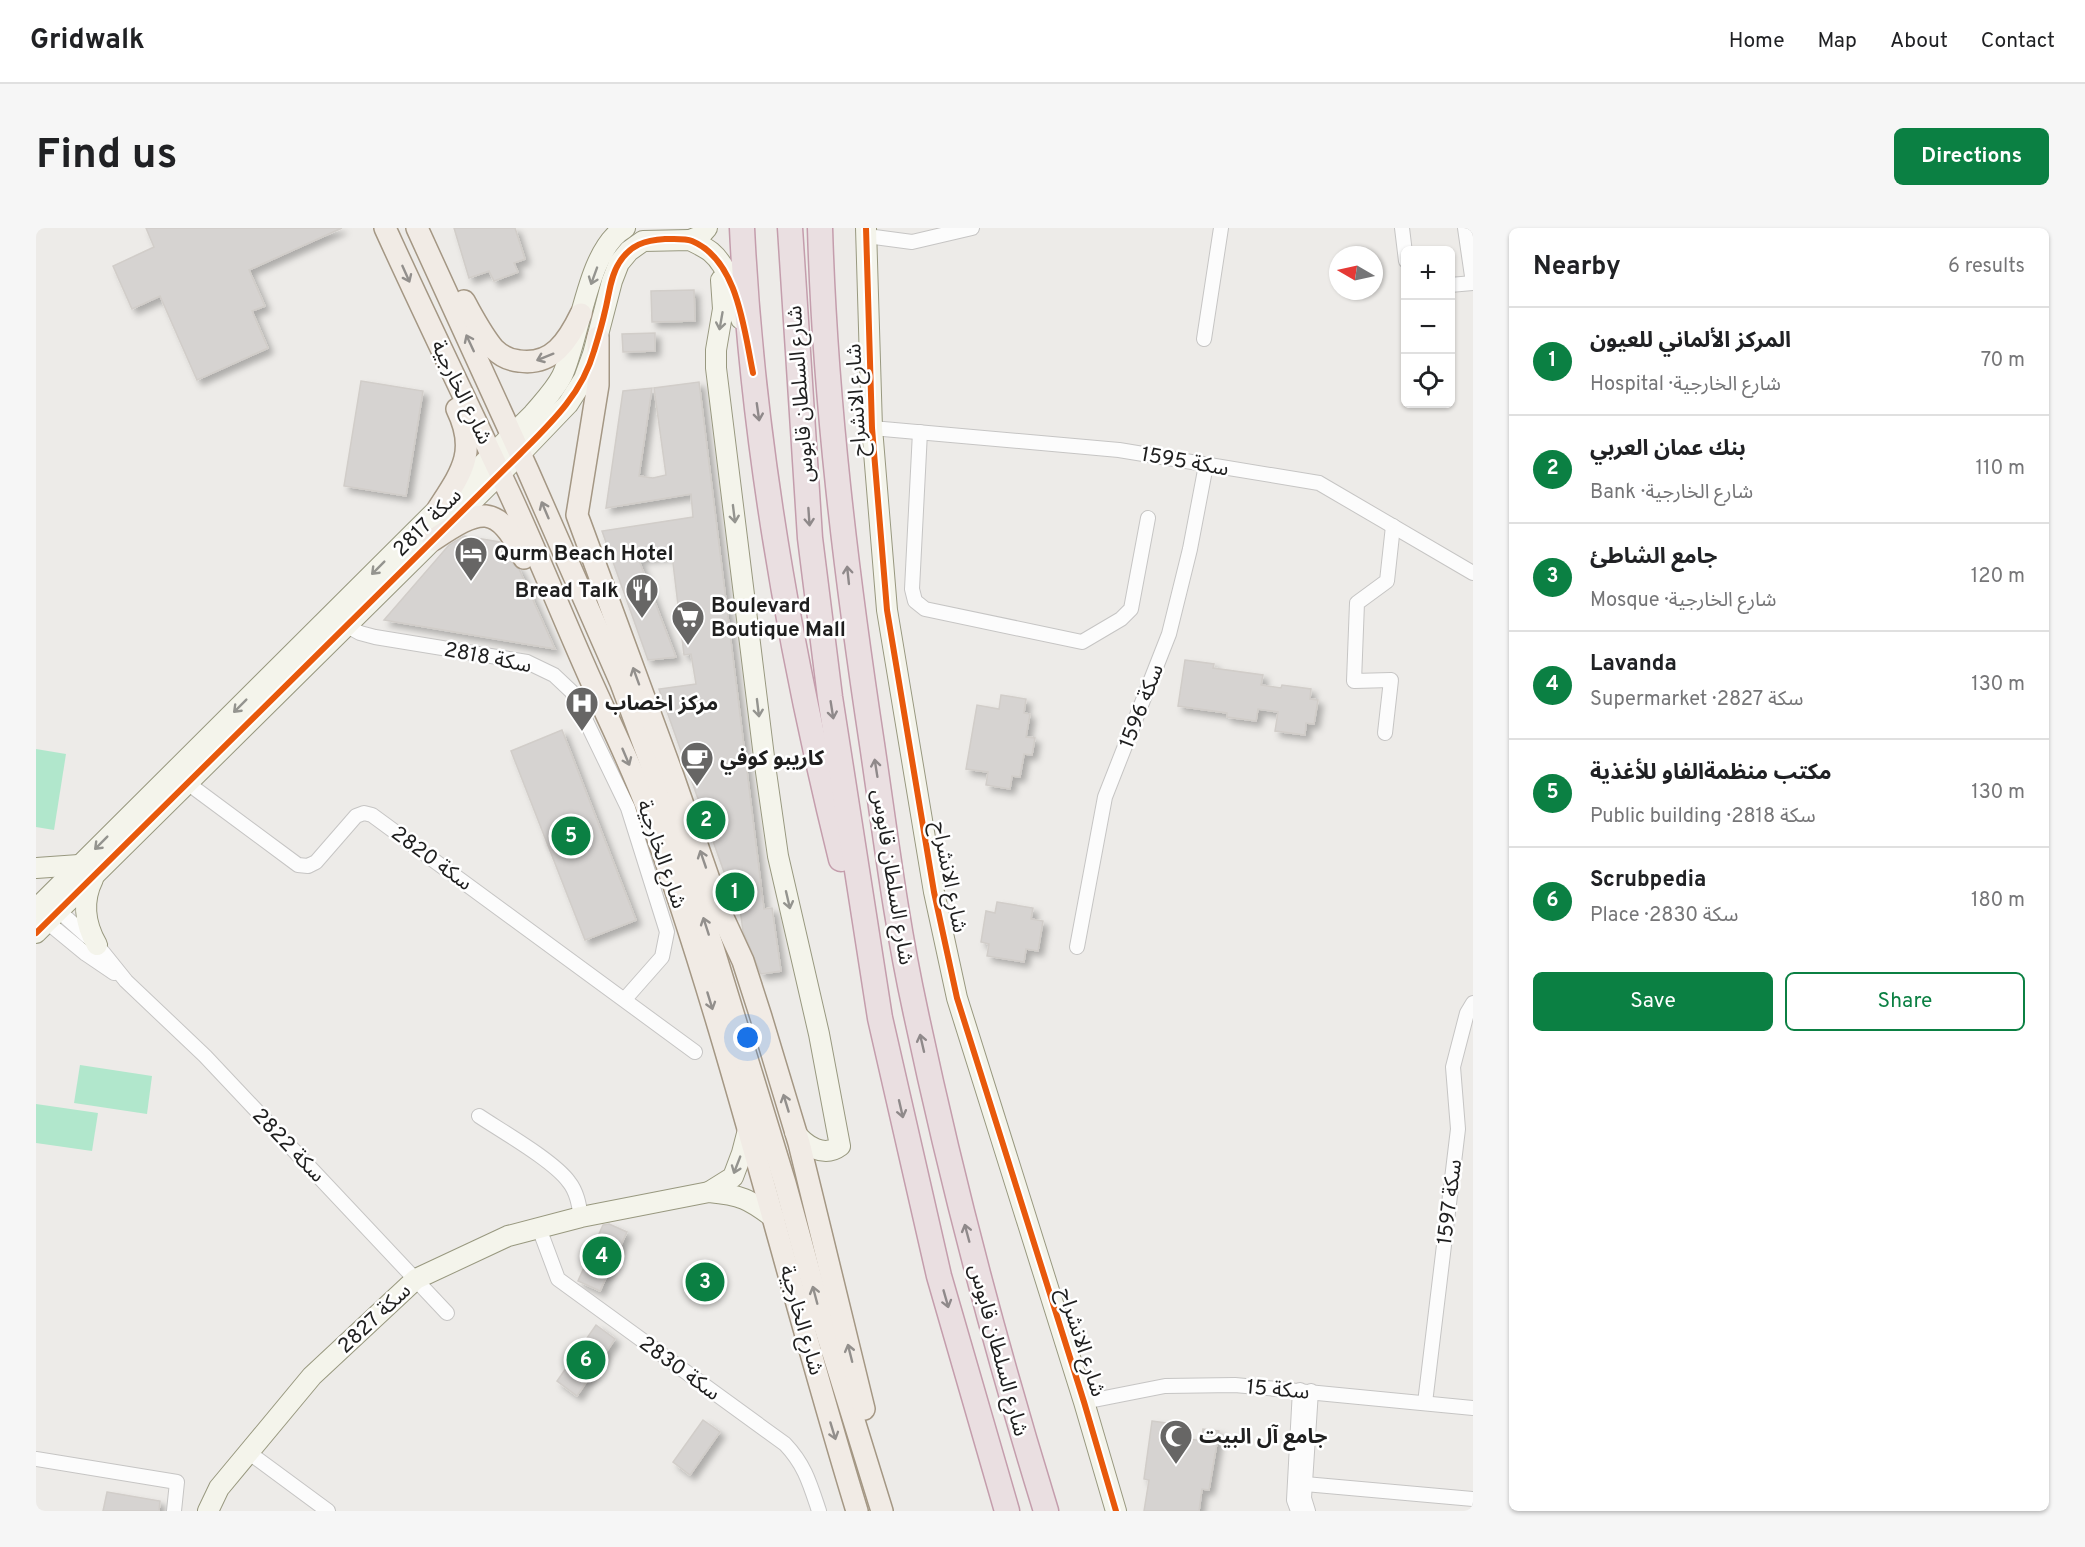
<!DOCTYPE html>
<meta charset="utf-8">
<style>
:root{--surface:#fff;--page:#f6f6f6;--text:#202124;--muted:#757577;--line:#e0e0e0;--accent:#0b8043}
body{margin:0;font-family:Overpass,"Noto Sans Arabic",sans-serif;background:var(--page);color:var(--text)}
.controls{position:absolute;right:18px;top:18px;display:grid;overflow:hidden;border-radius:9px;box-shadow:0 2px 4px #0004}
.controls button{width:54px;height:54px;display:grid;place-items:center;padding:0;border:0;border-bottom:2px solid var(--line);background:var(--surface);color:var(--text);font:30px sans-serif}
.compass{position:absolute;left:1293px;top:18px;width:54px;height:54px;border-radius:50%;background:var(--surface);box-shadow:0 2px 4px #0004;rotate:279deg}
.you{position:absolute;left:712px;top:810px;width:21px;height:21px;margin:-15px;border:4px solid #fff;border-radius:50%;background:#1a73e8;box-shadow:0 0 0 9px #1a73e833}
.badge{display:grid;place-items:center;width:39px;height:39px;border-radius:50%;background:var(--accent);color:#fff;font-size:20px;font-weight:700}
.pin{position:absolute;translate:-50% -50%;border:3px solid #fff;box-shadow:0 2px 6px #0006}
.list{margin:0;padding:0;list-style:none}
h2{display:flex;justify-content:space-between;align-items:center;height:78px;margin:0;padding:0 24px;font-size:26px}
h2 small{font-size:20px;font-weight:400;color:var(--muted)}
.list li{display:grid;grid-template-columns:39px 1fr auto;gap:18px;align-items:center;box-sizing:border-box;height:108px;padding:0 24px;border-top:2px solid var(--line)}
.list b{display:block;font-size:22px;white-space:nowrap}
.list p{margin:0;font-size:20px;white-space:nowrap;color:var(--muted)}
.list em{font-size:20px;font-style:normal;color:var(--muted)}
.actions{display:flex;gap:12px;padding:18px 24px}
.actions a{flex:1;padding:14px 0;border:2px solid var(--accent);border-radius:9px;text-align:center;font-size:21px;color:var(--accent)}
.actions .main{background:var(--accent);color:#fff}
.icon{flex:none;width:33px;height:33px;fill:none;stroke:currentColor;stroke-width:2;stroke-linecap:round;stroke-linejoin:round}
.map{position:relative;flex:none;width:1437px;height:1283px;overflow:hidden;border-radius:9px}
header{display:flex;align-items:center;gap:36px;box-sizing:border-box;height:84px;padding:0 30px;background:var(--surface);border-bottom:2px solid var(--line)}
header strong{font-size:28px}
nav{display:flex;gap:33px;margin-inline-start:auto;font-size:21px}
.intro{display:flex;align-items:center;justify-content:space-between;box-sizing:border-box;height:144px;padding:0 36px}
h1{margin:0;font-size:42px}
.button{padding:15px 27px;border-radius:9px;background:var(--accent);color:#fff;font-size:21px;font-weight:700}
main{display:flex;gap:36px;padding:0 36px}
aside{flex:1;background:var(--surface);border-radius:9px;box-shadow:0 2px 4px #0004}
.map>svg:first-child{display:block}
</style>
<header>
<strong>Gridwalk</strong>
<nav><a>Home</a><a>Map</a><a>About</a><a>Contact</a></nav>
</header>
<div class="intro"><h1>Find us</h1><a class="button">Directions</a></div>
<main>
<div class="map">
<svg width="1437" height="1283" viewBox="0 0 1437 1283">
<defs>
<filter id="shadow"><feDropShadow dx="5" dy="5" stdDeviation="3" flood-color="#0004"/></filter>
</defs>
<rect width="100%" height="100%" fill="#edebe8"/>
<g fill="#b1e7cc">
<path d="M0 521 30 526 18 602 0 599Z"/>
<path d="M44 837 116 848 111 886 38 875Z"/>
<path d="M0 876 62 885 56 923 0 915Z"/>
</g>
<g fill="#d6d3d1" stroke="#d1cdc9" stroke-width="1.5" filter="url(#shadow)">
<path d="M110 0H306L213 42 229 78 216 83 232 120 161 152 124 68 96 81 77 38 118 19Z"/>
<path d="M418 0H479L489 31 478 35 482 44 458 53 453 43 433 50Z"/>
<path d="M658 62 659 93 616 94 615 63Z"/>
<path d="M619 105V123L587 124 586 106Z"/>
<path d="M325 153 387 163 370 268 308 258Z"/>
<path d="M663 154 728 681 736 680 745 743 725 746 707 703 703 674H694L693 658 623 461 660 456 655 426 648 427 636 327 602 330 640 429 612 432 566 303 657 289 655 266 570 280 587 163 616 160 603 248 617 250 630 247 618 160Z"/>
<path d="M428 308 464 314 477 336 483 341 519 421 348 392 413 317Z"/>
<path d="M1149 432 1178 436 1177 440 1227 447 1225 457 1245 460 1246 457 1275 461 1274 471 1282 472 1278 496 1270 495 1269 507 1239 503 1242 484 1222 481 1220 493 1191 489V485L1142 478Z"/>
<path d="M965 467 990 471 988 485 994 486 990 509 999 510 996 527 988 526 984 549 976 548 974 561 950 557 952 544 930 541 941 477 963 481Z"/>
<path d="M526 502 600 692 549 712 475 523Z"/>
<path d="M961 674 997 680 995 691 1007 693 1002 723 990 721 988 734 951 728 953 716 945 714 950 683 959 685Z"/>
<path d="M573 996 591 1004 564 1063 542 1053 567 997Z"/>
<path d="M560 1097 579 1111 541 1168 521 1153Z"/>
<path d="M667 1192 684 1204 654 1247 637 1234Z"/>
<path d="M1116 1193 1130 1195 1128 1207 1166 1213 1167 1201 1183 1203 1173 1262 1166 1261 1163 1283H1108L1113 1252 1108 1251Z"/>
<path d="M71 1264 124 1273 123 1283H67Z"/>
</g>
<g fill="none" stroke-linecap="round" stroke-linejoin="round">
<defs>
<g id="street">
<path d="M1366 0 1370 33"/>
<path d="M1429 0 1437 55"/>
<path d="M831 8 876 14 936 0"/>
<path d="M1414 57 1437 55"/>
<path d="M1168 111 1185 0"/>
<path d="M836 200 1083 222 1283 255 1437 345"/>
<path d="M884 204 876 361 879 373 889 381 1046 414 1085 391 1095 381 1112 290"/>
<path d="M311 398 324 405 339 409 491 434 518 447 536 464 592 580 631 704 626 729 589 771"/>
<path d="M1349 505 1355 452 1318 453 1321 375 1351 353 1357 298"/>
<path d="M146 551 262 637 272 638 280 634 320 588 328 585 336 587 659 824"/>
<path d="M16 677 61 717 90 753 169 828 411 1085"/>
<path d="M5 689 50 726 78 745"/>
<path d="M1041 719 1069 569 1133 406 1154 321 1170 237"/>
<path d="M443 888C467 904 518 933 533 954 541 964 543 977 545 989"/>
<path d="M503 1000 522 1051 749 1216C769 1237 774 1256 783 1283"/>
<path d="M1048 1174 1129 1158 1199 1157 1437 1180"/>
<path d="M1389 1175 1422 901 1417 839 1431 785 1437 775"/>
<path d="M212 1224 292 1283"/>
<path d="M0 1231 141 1254 138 1283"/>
<path d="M1269 1256 1437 1271"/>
<path d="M1262 1283 1258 1272 1264 1162"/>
<path d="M1272 1283 1268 1270 1275 1163"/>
</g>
<g id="secondary">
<path d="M830 0 836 200 851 382 898 664 921 770 1048 1174 1080 1283"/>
<path d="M654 12 664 8 671 0"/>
<path d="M685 52 687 81 680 122V140L729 537 742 628 783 806 804 918C788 930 769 918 759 904"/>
<path d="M0 640 43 637"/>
<path d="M57 651C46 673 49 696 61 717"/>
<path d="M0 681 497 186C507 174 519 162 526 148 544 110 551 21 589 0"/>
<path d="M0 705 484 226 532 176 548 151 557 126 576 53 583 35 593 23 607 13 654 12C661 16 669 19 675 24 693 39 700 69 705 91"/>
<path d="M673 964 697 949 706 925 713 898"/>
<path d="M172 1283 183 1260 276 1148 380 1051 472 1008 545 989 673 964C705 967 713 971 738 990"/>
</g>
<g id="primary">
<path d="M349 0C389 88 431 174 472 262 499 320 523 380 549 439 569 485 592 530 610 577 694 808 749 1048 821 1283"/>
<path d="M381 0 492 243 585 455 627 568 678 723 749 955 784 1083 846 1283"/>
<path d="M428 73C437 89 446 107 458 121 465 128 473 132 483 133 516 138 532 113 545 86"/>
<path d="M562 109V157L541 287 637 548 684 683 707 733 725 789 763 915 828 1181"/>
<path d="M402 281C425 245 442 224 421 181"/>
<path d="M397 312C443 281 461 273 488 330"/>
</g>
<g id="highway">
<path d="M706 0C716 212 754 425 805 631"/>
<path d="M754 0 774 310 794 469 844 790 903 1048 971 1283"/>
<path d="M784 0C789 173 810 345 836 516 849 604 860 694 879 781 915 951 959 1118 1010 1283"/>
</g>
</defs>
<use href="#street" stroke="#c6c5c4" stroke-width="16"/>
<use href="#secondary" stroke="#98987f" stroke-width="22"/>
<use href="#primary" stroke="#a49784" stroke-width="24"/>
<use href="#highway" stroke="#c49dac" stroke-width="27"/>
<use href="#street" stroke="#fcfcfc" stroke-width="14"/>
<use href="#secondary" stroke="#f4f4eb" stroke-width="20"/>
<use href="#primary" stroke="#f1ebe5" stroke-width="21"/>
<use href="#highway" stroke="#eadfe1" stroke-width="24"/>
<defs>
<g id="cycleway">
<path d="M830 0 836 200 851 382 898 664 921 770 1048 1174 1080 1283"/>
<path d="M0 705 484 226C515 195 546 166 558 123 562 110 566 97 569 83 573 68 574 49 583 35 594 17 609 12 629 11 637 11 649 10 656 13 702 32 708 102 717 145"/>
</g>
</defs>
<use href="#cycleway" stroke="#fff" stroke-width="10"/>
<use href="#cycleway" stroke="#e8590c" stroke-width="6"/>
</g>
<defs><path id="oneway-shaft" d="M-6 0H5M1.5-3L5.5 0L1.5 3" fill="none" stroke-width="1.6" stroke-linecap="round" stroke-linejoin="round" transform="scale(1.5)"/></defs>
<g stroke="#928f8c">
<use href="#oneway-shaft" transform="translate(370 46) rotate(66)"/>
<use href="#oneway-shaft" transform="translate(434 115) rotate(-115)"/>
<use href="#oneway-shaft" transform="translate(509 129) rotate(158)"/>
<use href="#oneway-shaft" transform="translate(509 282) rotate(-113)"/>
<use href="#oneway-shaft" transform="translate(600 448) rotate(-110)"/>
<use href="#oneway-shaft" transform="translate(590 529) rotate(67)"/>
<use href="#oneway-shaft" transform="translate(667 631) rotate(-109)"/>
<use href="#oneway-shaft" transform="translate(670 698) rotate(-108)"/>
<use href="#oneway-shaft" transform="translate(674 773) rotate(73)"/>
<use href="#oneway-shaft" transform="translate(750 875) rotate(-107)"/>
<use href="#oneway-shaft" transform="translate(779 1067) rotate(-105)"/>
<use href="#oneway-shaft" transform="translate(814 1125) rotate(-104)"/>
<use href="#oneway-shaft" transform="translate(797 1203) rotate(73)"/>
</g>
<g stroke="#94948f">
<use href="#oneway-shaft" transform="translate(558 48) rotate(110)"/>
<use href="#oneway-shaft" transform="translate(685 93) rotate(100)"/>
<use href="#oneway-shaft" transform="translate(698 286) rotate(83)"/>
<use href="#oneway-shaft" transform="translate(342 340) rotate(135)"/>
<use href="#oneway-shaft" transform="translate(204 478) rotate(135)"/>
<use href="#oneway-shaft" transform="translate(722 480) rotate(83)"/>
<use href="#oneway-shaft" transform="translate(65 615) rotate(135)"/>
<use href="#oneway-shaft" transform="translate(752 672) rotate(77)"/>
<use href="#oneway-shaft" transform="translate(701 937) rotate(111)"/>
</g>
<g stroke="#8f898a">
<use href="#oneway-shaft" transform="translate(722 184) rotate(82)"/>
<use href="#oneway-shaft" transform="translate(773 289) rotate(86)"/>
<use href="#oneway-shaft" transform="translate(812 347) rotate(-96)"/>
<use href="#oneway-shaft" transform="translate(796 482) rotate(81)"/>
<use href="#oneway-shaft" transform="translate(840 540) rotate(-99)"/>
<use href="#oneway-shaft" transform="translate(886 815) rotate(-103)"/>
<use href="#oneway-shaft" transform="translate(865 881) rotate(77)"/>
<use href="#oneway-shaft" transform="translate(931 1005) rotate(-105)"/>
<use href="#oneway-shaft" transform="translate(910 1071) rotate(74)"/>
</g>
<defs>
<symbol id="hotel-pin" viewBox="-11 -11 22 30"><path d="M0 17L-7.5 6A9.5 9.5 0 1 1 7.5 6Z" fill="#676665" stroke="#fff"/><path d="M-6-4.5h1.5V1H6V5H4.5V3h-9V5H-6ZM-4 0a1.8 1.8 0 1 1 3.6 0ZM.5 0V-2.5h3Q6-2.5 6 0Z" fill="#fff"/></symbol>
<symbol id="restaurant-pin" viewBox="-11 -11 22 30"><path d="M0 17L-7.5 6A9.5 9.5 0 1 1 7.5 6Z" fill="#676665" stroke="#fff"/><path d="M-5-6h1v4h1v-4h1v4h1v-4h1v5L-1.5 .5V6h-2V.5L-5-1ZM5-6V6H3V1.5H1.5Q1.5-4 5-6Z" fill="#fff"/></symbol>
<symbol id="supermarket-pin" viewBox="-11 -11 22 30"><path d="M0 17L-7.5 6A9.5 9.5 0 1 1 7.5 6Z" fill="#676665" stroke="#fff"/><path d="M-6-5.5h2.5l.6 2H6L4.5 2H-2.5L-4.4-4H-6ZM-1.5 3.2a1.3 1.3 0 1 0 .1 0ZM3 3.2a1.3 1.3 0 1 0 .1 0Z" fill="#fff"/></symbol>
<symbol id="hospital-pin" viewBox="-11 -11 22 30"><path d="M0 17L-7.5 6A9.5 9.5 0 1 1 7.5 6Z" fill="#676665" stroke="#fff"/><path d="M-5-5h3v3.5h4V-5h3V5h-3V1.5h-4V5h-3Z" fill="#fff"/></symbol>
<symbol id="cafe-pin" viewBox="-11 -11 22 30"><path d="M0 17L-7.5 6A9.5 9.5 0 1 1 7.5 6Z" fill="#676665" stroke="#fff"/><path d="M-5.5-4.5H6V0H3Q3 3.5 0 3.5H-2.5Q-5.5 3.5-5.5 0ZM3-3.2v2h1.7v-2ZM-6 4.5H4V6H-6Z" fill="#fff"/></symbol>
<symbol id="mosque-pin" viewBox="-11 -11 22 30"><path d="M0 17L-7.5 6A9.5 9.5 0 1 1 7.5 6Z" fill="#676665" stroke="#fff"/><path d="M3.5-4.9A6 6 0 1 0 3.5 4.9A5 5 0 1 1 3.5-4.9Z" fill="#fff"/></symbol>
</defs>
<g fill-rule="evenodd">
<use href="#hotel-pin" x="416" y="306" width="38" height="52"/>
<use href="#restaurant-pin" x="587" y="343" width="38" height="52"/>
<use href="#supermarket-pin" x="633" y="370" width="38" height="52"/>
<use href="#hospital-pin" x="527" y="456" width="38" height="52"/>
<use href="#cafe-pin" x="642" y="511" width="38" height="52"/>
<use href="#mosque-pin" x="1121" y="1189" width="38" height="52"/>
</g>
<g text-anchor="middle" stroke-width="5" stroke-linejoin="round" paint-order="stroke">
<g font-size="21" fill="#1f1f1f" stroke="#fff">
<text transform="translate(426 164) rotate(64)" y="7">شارع الخارجية</text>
<text transform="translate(764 166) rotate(-94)" y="7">شارع السلطان قابوس</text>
<text transform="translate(820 172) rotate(-93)" y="7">شارع الانشراح</text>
<text transform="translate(1149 233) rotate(10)" y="7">سكة 1595</text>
<text transform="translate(391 294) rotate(-45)" y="7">سكة 2817</text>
<text transform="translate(452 429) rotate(11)" y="7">سكة 2818</text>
<text transform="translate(1105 478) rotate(-69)" y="7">سكة 1596</text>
<text transform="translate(626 626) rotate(71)" y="7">شارع الخارجية</text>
<text transform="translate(396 630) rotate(36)" y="7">سكة 2820</text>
<text transform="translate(857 649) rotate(81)" y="7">شارع السلطان قابوس</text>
<text transform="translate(914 649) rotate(79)" y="7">شارع الانشراح</text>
<text transform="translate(253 917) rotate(46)" y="7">سكة 2822</text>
<text transform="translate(1413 974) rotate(-83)" y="7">سكة 1597</text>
<text transform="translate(338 1090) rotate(-43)" y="7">سكة 2827</text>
<text transform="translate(766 1092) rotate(74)" y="7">شارع الخارجية</text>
<text transform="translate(1046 1114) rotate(72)" y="7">شارع الانشراح</text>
<text transform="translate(963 1122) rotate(75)" y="7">شارع السلطان قابوس</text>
<text transform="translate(644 1140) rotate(36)" y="7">سكة 2830</text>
<text transform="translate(1242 1161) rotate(5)" y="7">سكة 15</text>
</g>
<g font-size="21" font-weight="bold" fill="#1f1f1f" stroke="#fff" text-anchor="start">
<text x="458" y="332">Qurm Beach Hotel</text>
<text x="583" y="369" text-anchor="end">Bread Talk</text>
<text x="675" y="384">Boulevard<tspan x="675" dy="24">Boutique Mall</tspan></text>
<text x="569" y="482">مركز اخصاب</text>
<text x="684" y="537">كاريبو كوفي</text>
<text x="1163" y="1215">جامع آل البيت</text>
</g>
</g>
</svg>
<div class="controls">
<button>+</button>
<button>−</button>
<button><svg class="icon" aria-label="locate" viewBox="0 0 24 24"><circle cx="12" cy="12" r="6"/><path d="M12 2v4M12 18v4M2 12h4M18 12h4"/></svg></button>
</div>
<svg class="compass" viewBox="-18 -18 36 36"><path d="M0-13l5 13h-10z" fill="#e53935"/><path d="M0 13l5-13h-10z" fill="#757577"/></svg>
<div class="you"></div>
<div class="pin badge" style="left:699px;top:664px">1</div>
<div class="pin badge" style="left:670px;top:592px">2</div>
<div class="pin badge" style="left:669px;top:1054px">3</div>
<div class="pin badge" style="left:566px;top:1028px">4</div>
<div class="pin badge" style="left:535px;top:608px">5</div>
<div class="pin badge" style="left:550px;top:1132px">6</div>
</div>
<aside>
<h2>Nearby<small>6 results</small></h2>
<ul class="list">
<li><span class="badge">1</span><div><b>المركز الألماني للعيون</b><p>Hospital · شارع الخارجية</p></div><em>70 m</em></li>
<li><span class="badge">2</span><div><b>بنك عمان العربي</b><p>Bank · شارع الخارجية</p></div><em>110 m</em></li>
<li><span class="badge">3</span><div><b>جامع الشاطئ</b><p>Mosque · شارع الخارجية</p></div><em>120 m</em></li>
<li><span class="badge">4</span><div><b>Lavanda</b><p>Supermarket · سكة 2827</p></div><em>130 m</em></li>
<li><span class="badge">5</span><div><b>مكتب منظمةالفاو للأغذية</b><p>Public building · سكة 2818</p></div><em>130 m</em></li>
<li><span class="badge">6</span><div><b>Scrubpedia</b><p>Place · سكة 2830</p></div><em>180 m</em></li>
</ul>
<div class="actions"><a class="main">Save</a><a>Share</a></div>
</aside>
</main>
